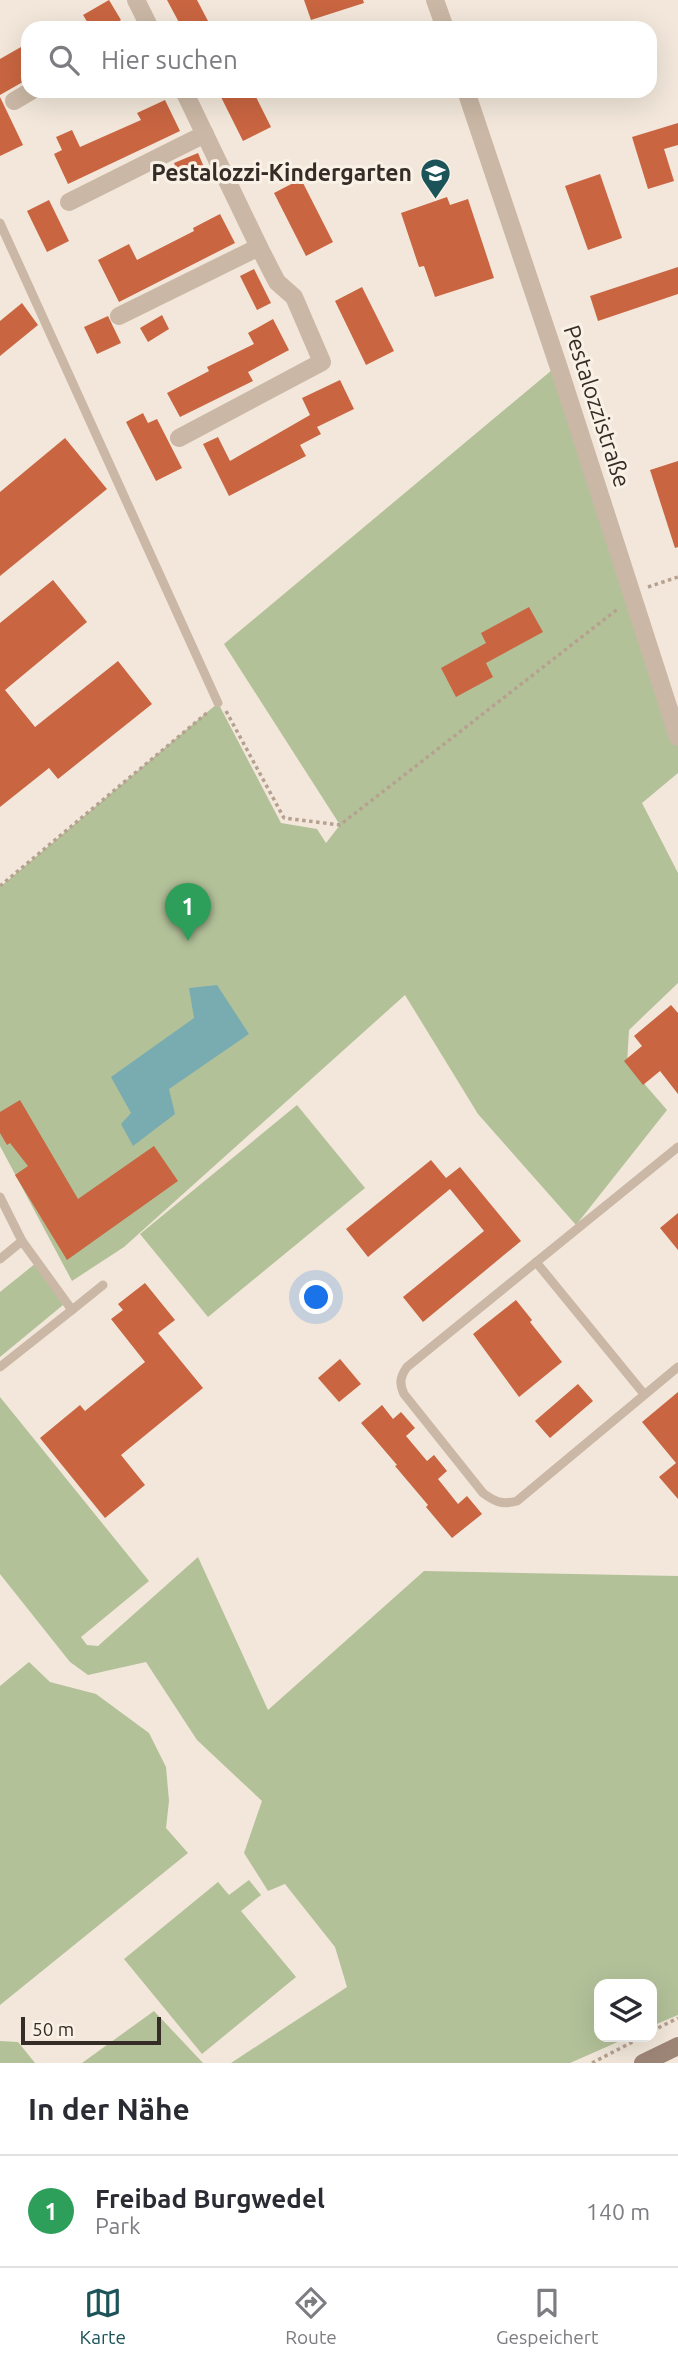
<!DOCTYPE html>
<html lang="de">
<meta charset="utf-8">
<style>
:root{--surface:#fff;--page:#f2f2f3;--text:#2b2b33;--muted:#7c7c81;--line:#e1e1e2;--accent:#1b5358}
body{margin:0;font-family:Ubuntu,sans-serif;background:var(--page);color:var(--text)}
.controls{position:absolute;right:21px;bottom:21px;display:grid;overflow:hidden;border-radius:14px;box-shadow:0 7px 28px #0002}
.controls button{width:63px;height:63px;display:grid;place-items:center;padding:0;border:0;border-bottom:2px solid var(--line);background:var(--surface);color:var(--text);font:35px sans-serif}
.scale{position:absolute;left:21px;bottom:18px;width:140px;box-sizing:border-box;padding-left:7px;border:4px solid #362c27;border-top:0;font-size:19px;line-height:24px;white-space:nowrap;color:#362c27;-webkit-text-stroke:5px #faf1e6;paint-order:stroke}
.you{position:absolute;left:317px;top:1298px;width:24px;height:24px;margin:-18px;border:5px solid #fff;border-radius:50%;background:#1a73e8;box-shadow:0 0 0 10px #1a73e833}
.badge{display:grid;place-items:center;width:46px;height:46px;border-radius:50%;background:var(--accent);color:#fff;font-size:23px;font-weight:700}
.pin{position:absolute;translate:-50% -58px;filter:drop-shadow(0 2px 4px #0008)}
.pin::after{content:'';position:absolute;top:37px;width:24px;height:21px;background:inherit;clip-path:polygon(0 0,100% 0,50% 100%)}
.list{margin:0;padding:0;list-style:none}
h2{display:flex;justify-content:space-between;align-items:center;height:91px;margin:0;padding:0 28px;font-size:30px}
h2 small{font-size:23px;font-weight:400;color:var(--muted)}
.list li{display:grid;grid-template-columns:46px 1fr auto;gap:21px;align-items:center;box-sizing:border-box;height:112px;padding:0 28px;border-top:2px solid var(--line)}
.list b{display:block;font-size:26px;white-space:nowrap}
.list p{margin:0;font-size:23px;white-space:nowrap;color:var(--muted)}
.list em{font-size:23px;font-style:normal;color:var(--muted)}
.icon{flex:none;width:38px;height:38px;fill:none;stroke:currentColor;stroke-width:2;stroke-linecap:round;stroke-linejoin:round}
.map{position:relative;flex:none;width:678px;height:2063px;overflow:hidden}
.search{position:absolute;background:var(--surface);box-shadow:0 7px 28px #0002;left:21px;right:21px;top:21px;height:77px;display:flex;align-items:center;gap:18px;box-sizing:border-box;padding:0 24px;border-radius:21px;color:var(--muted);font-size:26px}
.sheet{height:203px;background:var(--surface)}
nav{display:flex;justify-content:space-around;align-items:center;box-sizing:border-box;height:98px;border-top:2px solid var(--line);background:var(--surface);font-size:19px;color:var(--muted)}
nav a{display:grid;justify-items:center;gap:4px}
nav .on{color:var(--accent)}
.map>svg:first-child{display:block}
</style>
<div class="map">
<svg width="678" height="2063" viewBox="0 0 678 2063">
<rect width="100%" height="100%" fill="#f2e7da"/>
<g fill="#b3c199">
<path d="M558 365 678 737V773L642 803 678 873V983L629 1030 627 1064 667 1110 576 1225 478 1114 405 995 124 1247 72 1281 0 1146V887L218 703 281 823 317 829 326 843 340 825 224 644Z"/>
<path d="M297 1105 365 1188 208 1317 140 1234Z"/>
<path d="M36 1263 63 1305 0 1357V1292Z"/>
<path d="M0 1397 149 1581 81 1637 87 1645 98 1646 198 1557 268 1710 424 1571 678 1576V2015L652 2026V1984H599V2037H629L570 2063H231L347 1987 335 1947 285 1884 268 1891 244 1853 262 1801 197 1740 146 1662 88 1675 70 1662 0 1574Z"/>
<path d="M29 1662 50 1682 96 1694 149 1733 166 1767 169 1801 166 1828 188 1853 0 2005V1686Z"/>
<path d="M249 1880 261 1895 241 1911 296 1977 202 2054 124 1959 218 1882 229 1895Z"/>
<path d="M154 2011 203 2063H82Z"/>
<path d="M0 2041 18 2042 35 2063H0Z"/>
</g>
<path fill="#78acb0" d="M217 985 249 1034 169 1089 175 1114 133 1146 121 1124 131 1113 111 1077 194 1018 189 988Z"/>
<g fill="#c96541">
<path d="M109 0 121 20 109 28H91L83 15Z"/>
<path d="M167 0H197L208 21 194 28H182Z"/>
<path d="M304 0H363L364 3 311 20Z"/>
<path d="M28 43V79L0 95V59Z"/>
<path d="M218 91H253L271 127 243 141Z"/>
<path d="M0 97 23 145 0 156Z"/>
<path d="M165 100 180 131 68 184 54 154 62 150 56 137 72 130 80 147 141 120 137 113Z"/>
<path d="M678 123V145L664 149 674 181 648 189 632 137Z"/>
<path d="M198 153 206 172 182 182 174 163Z"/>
<path d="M600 174 622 238 588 250 565 186Z"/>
<path d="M301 179 333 242 306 256 274 193Z"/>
<path d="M447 197 450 205 468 199 494 278 435 297 424 266 419 267 401 213Z"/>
<path d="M49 200 69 241 47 252 27 211Z"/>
<path d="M220 214 235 243 119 302 98 260 129 244 137 260 194 231 193 228Z"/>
<path d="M678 267V294L598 321 590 296Z"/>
<path d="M254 269 271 303 257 310 240 276Z"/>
<path d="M362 287 394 351 366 365 335 301Z"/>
<path d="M22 303 38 325 0 356V321Z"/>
<path d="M162 315 169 329 148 342 140 328Z"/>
<path d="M108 316 121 343 97 354 84 327Z"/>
<path d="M273 319 289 350 248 372 253 381 180 417 167 393 209 371 207 367 254 344 248 333Z"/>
<path d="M340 380 354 409 317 427 321 434 300 445 306 456 229 496 203 444 218 437 230 461 310 415 302 398Z"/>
<path d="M143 413 148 423 157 419 182 468 156 481 126 422Z"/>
<path d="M65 438 107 489 0 576V492Z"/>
<path d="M678 461V547L675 548 650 470Z"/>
<path d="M53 580 87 622 5 690 35 727 118 661 152 704 58 779 49 768 0 807V623Z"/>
<path d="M529 607 543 632 486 663 493 677 456 697 441 668 486 643 481 633Z"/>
<path d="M671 1005 678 1013V1094L660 1071 643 1085 624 1061 642 1046 634 1036Z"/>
<path d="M20 1100 78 1199 154 1146 178 1181 67 1260 15 1175 28 1166 10 1143 7 1145 0 1133V1112Z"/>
<path d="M431 1160 446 1178 460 1167 521 1241 423 1322 403 1297 484 1231 450 1189 368 1257 346 1229Z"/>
<path d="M678 1213V1250L660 1228Z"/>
<path d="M145 1283 175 1320 158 1333 203 1388 121 1455 145 1485 105 1518 40 1438 80 1405 85 1411 145 1362 111 1319 123 1310 118 1304Z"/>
<path d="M516 1300 532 1320 530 1322 562 1362 519 1397 473 1334Z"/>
<path d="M340 1359 361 1384 339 1402 318 1378Z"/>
<path d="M578 1384 593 1401 550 1438 535 1421Z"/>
<path d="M678 1392V1499L659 1477 676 1463 642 1422Z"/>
<path d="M382 1405 393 1419 401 1412 415 1428 406 1436 427 1461 434 1455 447 1471 438 1479 458 1504 467 1496 482 1514 452 1538 426 1507 428 1505 395 1466 397 1465 361 1423Z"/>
</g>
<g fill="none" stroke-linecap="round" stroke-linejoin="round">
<g stroke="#b6a190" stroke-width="3.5" stroke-dasharray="3.5 3.5" stroke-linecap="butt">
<path d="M648 587 678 577"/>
<path d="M226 711 284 818 340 825 619 608"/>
<path d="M0 886 208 712"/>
<path d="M652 2031 678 2018"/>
<path d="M592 2063 642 2037"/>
</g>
<g stroke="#cab7a5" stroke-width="9">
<path d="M0 223 218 703"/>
<path d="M678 1147 407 1367C400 1377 399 1383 404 1394L483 1493C495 1502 502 1505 517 1501L678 1367"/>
<path d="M0 1197 22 1241 0 1259"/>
<path d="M536 1262 644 1394"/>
<path d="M72 1310 103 1285"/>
<path d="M0 1367 72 1310 22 1241"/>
</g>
<g stroke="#cab7a5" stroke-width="18">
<path d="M136 0 150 28"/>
<path d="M435 0 445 28"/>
<path d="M466 91 558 365 678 737"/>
<path d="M14 101 31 91"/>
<path d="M69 202 205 134"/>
<path d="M119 316 259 247"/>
<path d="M179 438 322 362 294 297 277 282 259 247 184 91"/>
</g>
<path stroke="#9e8677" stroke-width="18" d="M643 2063 678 2046"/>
</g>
<defs>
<symbol id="school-pin" viewBox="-11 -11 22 30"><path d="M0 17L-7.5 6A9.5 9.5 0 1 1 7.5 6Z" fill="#1b5358" stroke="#faf1e6"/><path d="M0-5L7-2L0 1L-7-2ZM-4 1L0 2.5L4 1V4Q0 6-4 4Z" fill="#fff"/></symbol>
</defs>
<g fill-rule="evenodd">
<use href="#school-pin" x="418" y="156" width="35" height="47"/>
</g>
<g text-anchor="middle" stroke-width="6" stroke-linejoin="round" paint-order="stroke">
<g font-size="23" font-weight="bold" fill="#362c27" stroke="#faf1e6" text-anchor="end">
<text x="412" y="181">Pestalozzi-Kindergarten</text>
</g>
<g font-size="23" fill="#362c27" stroke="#faf1e6">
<text transform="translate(597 406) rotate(72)" y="8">Pestalozzistraße</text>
</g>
</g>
</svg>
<div class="controls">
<button><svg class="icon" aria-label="layers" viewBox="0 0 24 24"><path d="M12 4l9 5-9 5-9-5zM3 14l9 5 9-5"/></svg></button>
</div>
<div class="scale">50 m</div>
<div class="you"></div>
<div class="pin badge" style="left:188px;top:941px;background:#2e9e5b">1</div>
<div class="search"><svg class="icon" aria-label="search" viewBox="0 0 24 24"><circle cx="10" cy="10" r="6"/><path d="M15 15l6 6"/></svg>Hier suchen</div>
</div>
<section class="sheet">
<h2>In der Nähe<small></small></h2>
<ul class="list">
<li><span class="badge" style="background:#2e9e5b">1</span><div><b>Freibad Burgwedel</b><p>Park</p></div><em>140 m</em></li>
</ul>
</section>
<nav>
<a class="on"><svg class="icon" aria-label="map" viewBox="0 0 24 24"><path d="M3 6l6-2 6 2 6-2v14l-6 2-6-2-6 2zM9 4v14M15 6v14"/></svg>Karte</a>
<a><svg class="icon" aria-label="directions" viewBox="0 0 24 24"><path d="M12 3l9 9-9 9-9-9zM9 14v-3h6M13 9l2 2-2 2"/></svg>Route</a>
<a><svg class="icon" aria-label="saved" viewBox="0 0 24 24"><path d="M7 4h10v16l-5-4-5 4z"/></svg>Gespeichert</a>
</nav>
